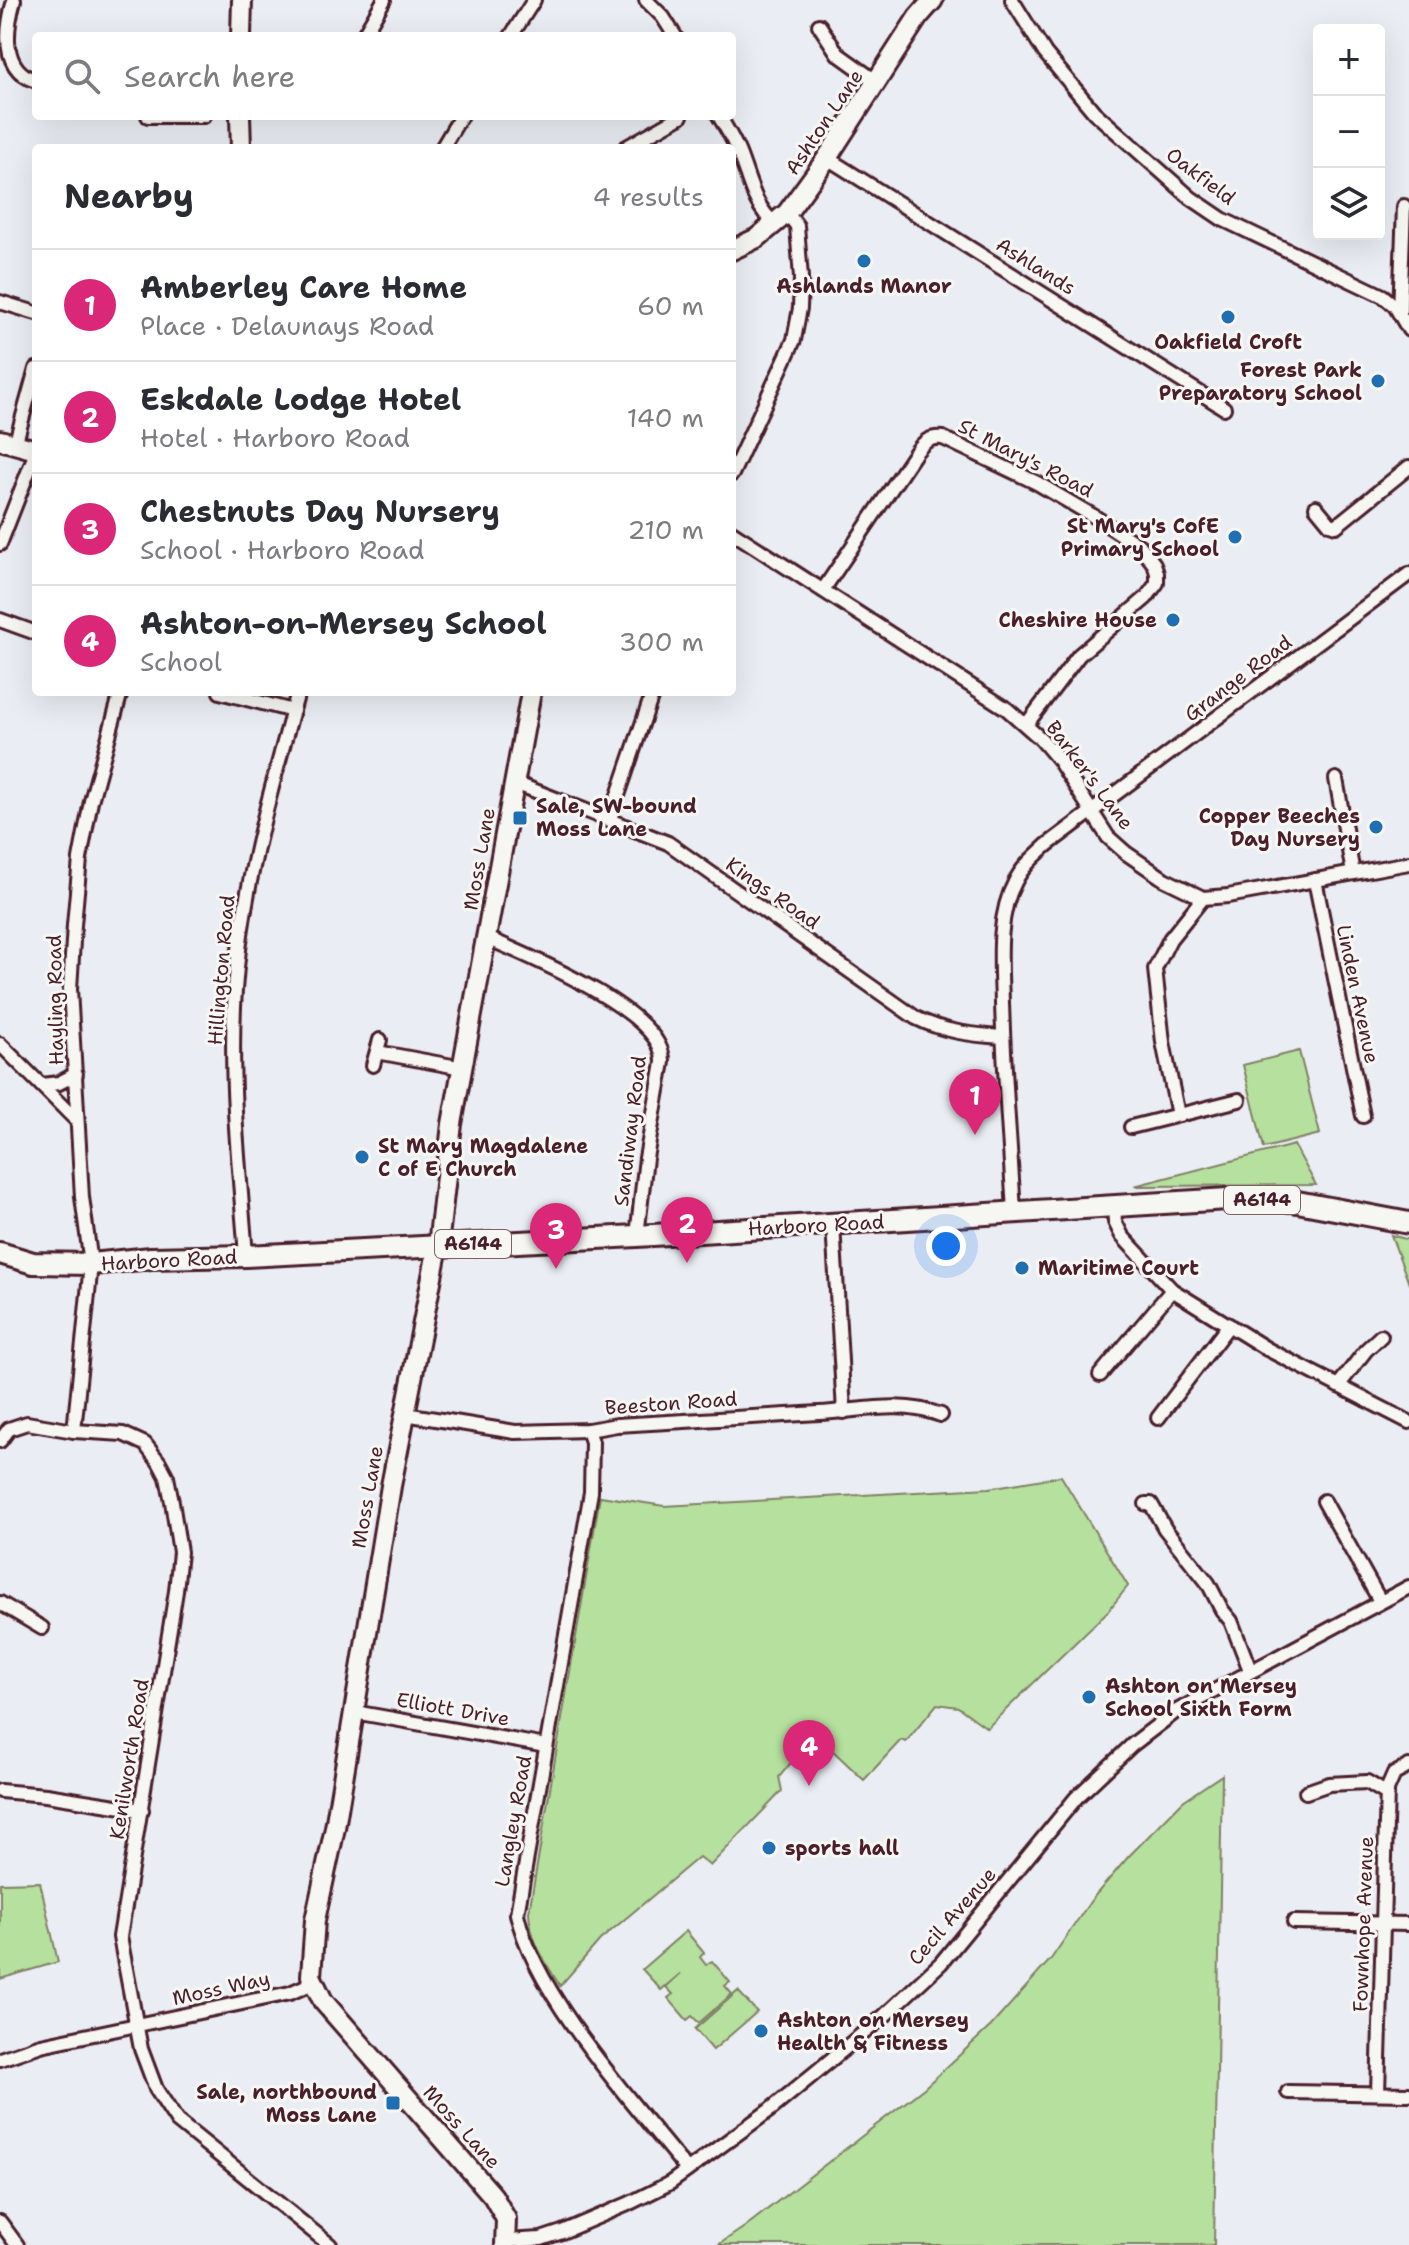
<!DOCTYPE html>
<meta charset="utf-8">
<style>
:root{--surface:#fff;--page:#f2f2f3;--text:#2b2b33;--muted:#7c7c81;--line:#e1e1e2;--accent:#db2777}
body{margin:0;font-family:"Shantell Sans",sans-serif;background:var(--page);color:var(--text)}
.controls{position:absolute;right:24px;top:24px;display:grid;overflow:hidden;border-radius:8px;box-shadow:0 8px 32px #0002}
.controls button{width:72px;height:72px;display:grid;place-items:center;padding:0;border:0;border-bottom:2px solid var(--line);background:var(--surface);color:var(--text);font:40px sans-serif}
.you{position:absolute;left:946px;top:1246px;width:28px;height:28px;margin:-20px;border:6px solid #fff;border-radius:50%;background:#1a73e8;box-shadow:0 0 0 12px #1a73e833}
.badge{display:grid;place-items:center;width:52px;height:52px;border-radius:50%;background:var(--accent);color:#fff;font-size:26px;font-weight:700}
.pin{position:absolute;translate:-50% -66px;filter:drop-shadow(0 2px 4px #0008)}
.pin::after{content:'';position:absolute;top:42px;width:28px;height:24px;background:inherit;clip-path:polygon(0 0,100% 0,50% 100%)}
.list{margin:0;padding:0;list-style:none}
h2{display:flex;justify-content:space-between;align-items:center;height:104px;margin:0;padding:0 32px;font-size:34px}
h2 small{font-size:26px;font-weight:400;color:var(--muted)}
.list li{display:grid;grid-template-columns:52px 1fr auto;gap:24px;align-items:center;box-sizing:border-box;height:112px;padding:0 32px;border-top:2px solid var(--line)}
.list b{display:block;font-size:30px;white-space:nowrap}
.list p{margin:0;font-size:26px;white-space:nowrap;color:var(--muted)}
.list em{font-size:26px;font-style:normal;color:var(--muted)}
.icon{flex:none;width:44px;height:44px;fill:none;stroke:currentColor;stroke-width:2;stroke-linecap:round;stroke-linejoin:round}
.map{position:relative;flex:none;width:1409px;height:2245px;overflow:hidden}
.search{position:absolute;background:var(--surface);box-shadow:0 8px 32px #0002;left:32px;top:32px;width:704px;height:88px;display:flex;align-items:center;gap:20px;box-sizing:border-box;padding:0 28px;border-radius:8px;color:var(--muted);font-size:30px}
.panel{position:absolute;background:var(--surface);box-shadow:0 8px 32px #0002;left:32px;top:144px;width:704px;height:552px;border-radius:8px}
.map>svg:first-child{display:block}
</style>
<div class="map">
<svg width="1409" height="2245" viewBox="0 0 1409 2245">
<rect width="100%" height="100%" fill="#eaeef4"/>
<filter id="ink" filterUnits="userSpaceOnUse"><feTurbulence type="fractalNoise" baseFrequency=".0125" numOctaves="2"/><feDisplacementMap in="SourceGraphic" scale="16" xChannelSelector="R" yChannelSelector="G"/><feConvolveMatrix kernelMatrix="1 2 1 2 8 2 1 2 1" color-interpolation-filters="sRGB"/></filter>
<g filter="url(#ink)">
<g fill="#b6e09e" stroke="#808064" stroke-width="2">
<path d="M1299 1051 1320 1134 1264 1148 1243 1065Z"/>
<path d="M1294 1145 1316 1185 1134 1186Z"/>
<path d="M1391 1235 1409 1240V1284Z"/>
<path d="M1061 1476 1128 1586 1108 1611 987 1728 958 1707 937 1704 906 1742 901 1740 864 1780 815 1734 779 1777 782 1791 710 1866 699 1857 600 1940 560 1986C546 1963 530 1941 529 1912L600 1496 664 1506 989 1488Z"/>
<path d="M1222 1775 1214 2245H718L746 2226 924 2088 991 2026 1051 1959 1092 1899 1129 1856 1183 1801Z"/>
<path d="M40 1882 58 1962 0 1979V1883Z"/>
<path d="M686 1931 704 1953 700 1957 706 1965 712 1961 730 1982 725 1986 732 1994 699 2023 692 2016 687 2020 668 1998 673 1994 666 1987 681 1973 661 1990 642 1969Z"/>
<path d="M738 1991 757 2012 713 2050 695 2029Z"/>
</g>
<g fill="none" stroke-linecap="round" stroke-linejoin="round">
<defs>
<g id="street">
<path d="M14 0C6 29 0 69 36 81"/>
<path d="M646 0 663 17 675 36"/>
<path d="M1012 0 1045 53 1094 112 1191 198 1222 219 1383 296 1395 306 1409 330"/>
<path d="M819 25 838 54 877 82"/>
<path d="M363 36 384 0"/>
<path d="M511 36 534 0"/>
<path d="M148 116H204"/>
<path d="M719 116C727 129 735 142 740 156 750 182 754 206 775 224"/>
<path d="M442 148 461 116"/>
<path d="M625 148 681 116"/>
<path d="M827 158 1224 408"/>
<path d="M0 302 36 313"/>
<path d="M1400 312 1404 206"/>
<path d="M15 445 36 369"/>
<path d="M732 474 794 340 800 308 801 278 797 226 787 213"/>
<path d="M1316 507 1330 524 1336 526 1409 467"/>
<path d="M732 532 1007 709 1041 739 1058 759 1108 837 1126 853 1164 879 1203 898 1228 896 1409 863"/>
<path d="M0 544 36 452"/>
<path d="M823 590 916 452C924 442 930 436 943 438L1037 483 1095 517 1141 547 1154 564 1157 573V583L1146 598 1079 655 1026 725"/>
<path d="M0 620 36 633"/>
<path d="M220 692 293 711"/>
<path d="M1336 779 1353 873"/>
<path d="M515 783 668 843 916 1018C944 1032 972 1035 1003 1037"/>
<path d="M610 819 653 692"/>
<path d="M1315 880 1363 1116"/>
<path d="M487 938C528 956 665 1012 663 1062L646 1158 637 1236"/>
<path d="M0 1044 77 1121"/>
<path d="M377 1052 463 1068"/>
<path d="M373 1065 380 1040"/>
<path d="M42 1085 59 1083 76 1074"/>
<path d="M1178 1115 1163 1042 1155 969 1170 939 1203 898"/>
<path d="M1131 1127 1239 1100"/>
<path d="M1114 1206 1115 1222 1122 1236 1172 1290 1267 1349 1409 1422"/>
<path d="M1014 1212C1010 1142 1004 1073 1002 1003 1001 965 996 917 1015 882 1022 867 1035 856 1047 845L1409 574"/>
<path d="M833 1224 844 1412"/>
<path d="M246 1256C240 1174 230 1090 234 1007 239 900 269 795 298 692"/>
<path d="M1100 1375 1172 1290"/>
<path d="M1338 1386 1366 1350 1381 1336"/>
<path d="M405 1414 515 1432 588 1430 617 1425C684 1421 752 1417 819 1413 861 1411 900 1400 941 1415"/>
<path d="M1158 1418 1229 1325"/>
<path d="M588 1430 592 1442 591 1492 517 1914C535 1995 634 2104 687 2170"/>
<path d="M74 1431 91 1264 82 1197 70 989 74 925 80 859 91 801 121 692"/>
<path d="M0 1441 9 1429 27 1423 74 1431 123 1434 145 1444 159 1462 167 1477 172 1502 180 1552 176 1591 120 1937 141 2049 156 2089 177 2121 330 2245"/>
<path d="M1324 1501 1380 1601"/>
<path d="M1146 1504H1151L1165 1529 1208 1583 1222 1610 1231 1621 1250 1670"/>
<path d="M0 1603 42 1628"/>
<path d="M354 1712 546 1746"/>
<path d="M0 1791 46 1795 142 1810"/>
<path d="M1306 1792 1329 1784 1367 1782 1387 1794"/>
<path d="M1294 1922 1409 1924"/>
<path d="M0 2059 41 2045 290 1993 313 1983"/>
<path d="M1288 2092 1409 2094"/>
<path d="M1378 2093 1387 1790 1394 1774 1409 1766"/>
<path d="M0 2222 17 2245"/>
<path d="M506 2241 541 2239 562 2232 628 2204 670 2183 770 2110 883 2017 941 1963 1076 1798 1132 1745 1175 1712 1409 1587"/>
</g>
<g id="secondary">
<path d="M241 36 242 0"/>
<path d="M240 116 241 148"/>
<path d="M732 250 757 238 787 213 827 158 918 17 933 0"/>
<path d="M0 440 36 450"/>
<path d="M505 2245 506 2219 493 2196 323 2001 311 1976 315 1920 335 1828 391 1486 438 1246 452 1124 531 692"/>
</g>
<path id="primary" d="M0 1253 33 1263 91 1264 151 1258 246 1256 637 1236 1228 1199 1292 1201 1409 1223"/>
</defs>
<use href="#street" stroke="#4a1f2b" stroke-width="18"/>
<use href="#secondary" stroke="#4a1f2b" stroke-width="24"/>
<use href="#primary" stroke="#4a1f2b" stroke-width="26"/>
<use href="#street" stroke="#f6f6f2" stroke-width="12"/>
<use href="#secondary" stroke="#f6f6f2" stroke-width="18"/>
<use href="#primary" stroke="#f6f6f2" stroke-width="20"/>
</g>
</g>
<g fill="#1f6fb2" stroke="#f6f6f2" stroke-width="3">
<circle cx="864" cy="261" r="8"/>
<circle cx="1228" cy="317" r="8"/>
<circle cx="1378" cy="381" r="8"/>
<circle cx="1235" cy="537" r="8"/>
<circle cx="1173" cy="620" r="8"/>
<rect x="512" y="810" width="16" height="16" rx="4"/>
<circle cx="1376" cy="827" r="8"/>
<circle cx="362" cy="1157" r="8"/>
<circle cx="1022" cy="1268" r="8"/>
<circle cx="1089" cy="1697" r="8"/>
<circle cx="769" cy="1848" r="8"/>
<circle cx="761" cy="2031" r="8"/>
<rect x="385" y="2095" width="16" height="16" rx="4"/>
</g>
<g text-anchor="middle" stroke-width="6" stroke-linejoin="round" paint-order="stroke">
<g fill="#f6f6f2" stroke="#7e6067" stroke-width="2">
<rect x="1224" y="1186" width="76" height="28" rx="6"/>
<rect x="435" y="1230" width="76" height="28" rx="6"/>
</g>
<g font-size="18" font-weight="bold" fill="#4a1f2b">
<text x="1262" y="1206">A6144</text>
<text x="473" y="1250">A6144</text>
</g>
<g font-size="20" fill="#4a1f2b" stroke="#f6f6f2">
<text transform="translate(824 122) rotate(-56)" y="7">Ashton Lane</text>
<text transform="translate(1201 176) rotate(37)" y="7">Oakfield</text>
<text transform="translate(1036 266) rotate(32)" y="7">Ashlands</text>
<text transform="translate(1026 458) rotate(27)" y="7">St Mary's Road</text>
<text transform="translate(1238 678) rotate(-37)" y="7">Grange Road</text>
<text transform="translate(1090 775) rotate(53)" y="7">Barker's Lane</text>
<text transform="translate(479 859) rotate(-80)" y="7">Moss Lane</text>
<text transform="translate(773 893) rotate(35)" y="7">Kings Road</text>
<text transform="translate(221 970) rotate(-85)" y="7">Hillington Road</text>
<text transform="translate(1358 994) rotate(78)" y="7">Linden Avenue</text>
<text transform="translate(55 1000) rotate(-91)" y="7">Hayling Road</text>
<text transform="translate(630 1131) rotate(-83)" y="7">Sandiway Road</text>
<text transform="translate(816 1225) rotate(-3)" y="7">Harboro Road</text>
<text transform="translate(169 1260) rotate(-3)" y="7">Harboro Road</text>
<text transform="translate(671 1403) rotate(-4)" y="7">Beeston Road</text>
<text transform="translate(367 1497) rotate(-80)" y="7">Moss Lane</text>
<text transform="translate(453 1709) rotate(10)" y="7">Elliott Drive</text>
<text transform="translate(129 1759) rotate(-81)" y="7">Kenilworth Road</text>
<text transform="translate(513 1821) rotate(-80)" y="7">Langley Road</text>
<text transform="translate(952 1916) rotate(-49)" y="7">Cecil Avenue</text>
<text transform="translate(1363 1924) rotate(-88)" y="7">Fownhope Avenue</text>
<text transform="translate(221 1988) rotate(-12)" y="7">Moss Way</text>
<text transform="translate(462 2127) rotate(48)" y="7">Moss Lane</text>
</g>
<g font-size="20" font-weight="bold" fill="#4a1f2b" stroke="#f6f6f2" text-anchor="start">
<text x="864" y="293" text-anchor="middle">Ashlands Manor</text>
<text x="1228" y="349" text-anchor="middle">Oakfield Croft</text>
<text x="1362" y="377" text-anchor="end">Forest Park<tspan x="1362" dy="23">Preparatory School</tspan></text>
<text x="1219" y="533" text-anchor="end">St Mary's CofE<tspan x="1219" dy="23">Primary School</tspan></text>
<text x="1157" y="627" text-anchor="end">Cheshire House</text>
<text x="536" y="813">Sale, SW-bound<tspan x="536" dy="23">Moss Lane</tspan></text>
<text x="1360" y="823" text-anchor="end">Copper Beeches<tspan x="1360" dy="23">Day Nursery</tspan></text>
<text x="378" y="1153">St Mary Magdalene<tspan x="378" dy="23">C of E Church</tspan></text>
<text x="1038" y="1275">Maritime Court</text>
<text x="1105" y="1693">Ashton on Mersey<tspan x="1105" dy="23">School Sixth Form</tspan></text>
<text x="785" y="1855">sports hall</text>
<text x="777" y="2027">Ashton on Mersey<tspan x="777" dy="23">Health &amp; Fitness</tspan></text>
<text x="377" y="2099" text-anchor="end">Sale, northbound<tspan x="377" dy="23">Moss Lane</tspan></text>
</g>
</g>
</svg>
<div class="controls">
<button>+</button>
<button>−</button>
<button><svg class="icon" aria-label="layers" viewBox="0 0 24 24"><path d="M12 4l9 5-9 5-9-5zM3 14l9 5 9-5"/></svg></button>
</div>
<div class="you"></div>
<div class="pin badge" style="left:975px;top:1135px">1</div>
<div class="pin badge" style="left:687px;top:1263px">2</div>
<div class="pin badge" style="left:556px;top:1269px">3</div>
<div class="pin badge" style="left:809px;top:1786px">4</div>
<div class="search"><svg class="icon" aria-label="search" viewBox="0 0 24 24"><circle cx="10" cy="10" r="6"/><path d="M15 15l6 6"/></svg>Search here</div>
<section class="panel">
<h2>Nearby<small>4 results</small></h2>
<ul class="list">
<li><span class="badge">1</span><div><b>Amberley Care Home</b><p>Place · Delaunays Road</p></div><em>60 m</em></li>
<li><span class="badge">2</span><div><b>Eskdale Lodge Hotel</b><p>Hotel · Harboro Road</p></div><em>140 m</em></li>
<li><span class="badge">3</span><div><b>Chestnuts Day Nursery</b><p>School · Harboro Road</p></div><em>210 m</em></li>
<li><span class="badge">4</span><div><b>Ashton-on-Mersey School</b><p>School</p></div><em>300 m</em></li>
</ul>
</section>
</div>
